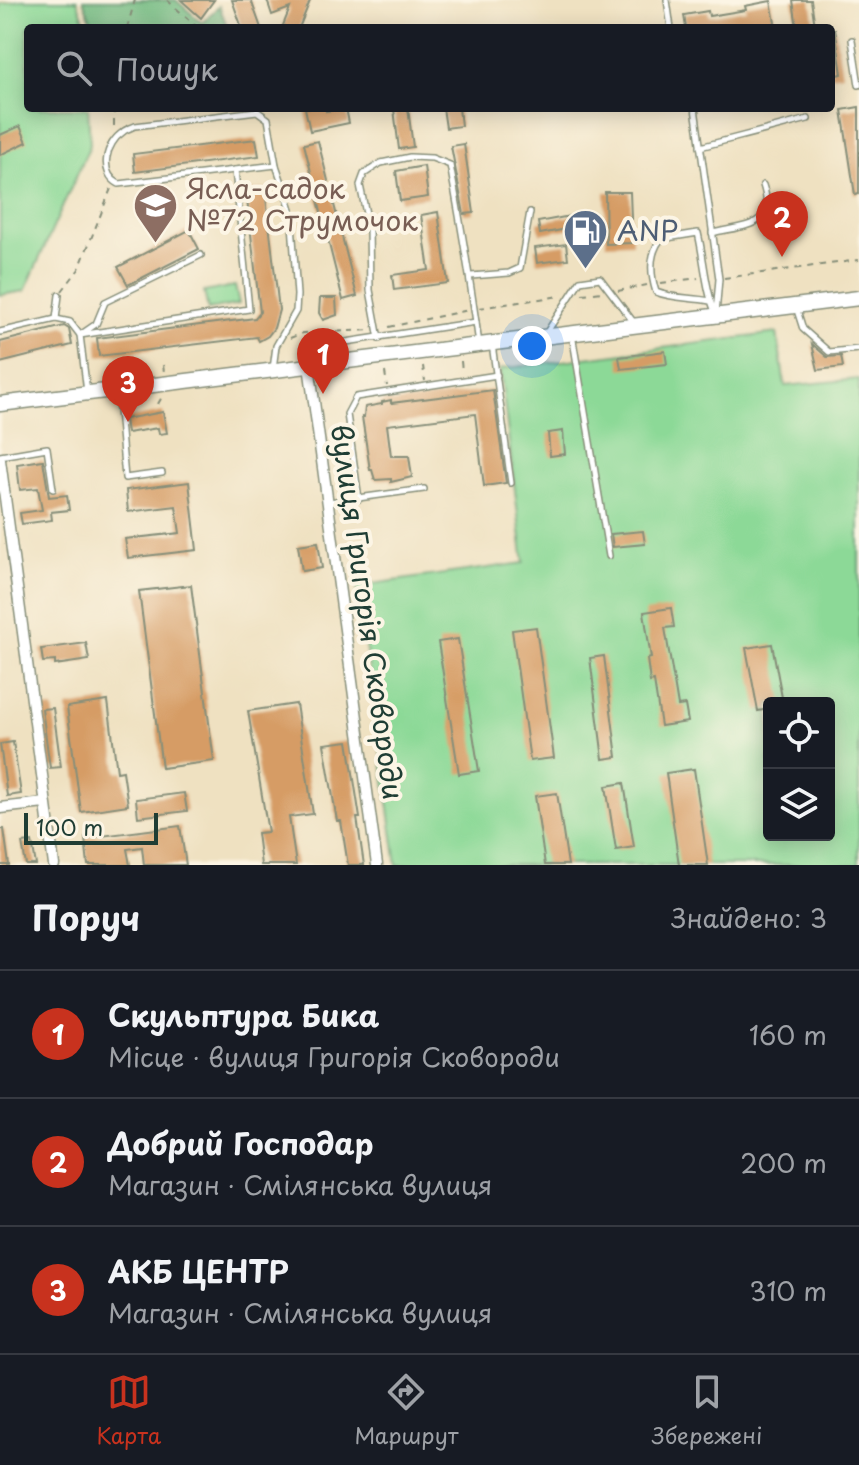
<!DOCTYPE html>
<html lang="uk">
<meta charset="utf-8">
<style>
:root{--surface:#171b24;--page:#20242c;--text:#f1f3f6;--muted:#9ea1a6;--line:#363941;--accent:#c8321e}
body{margin:0;font-family:"Playpen Sans",sans-serif;background:var(--page);color:var(--text)}
.controls{position:absolute;right:24px;bottom:24px;display:grid;overflow:hidden;border-radius:8px;box-shadow:0 4px 20px #0003}
.controls button{width:72px;height:72px;display:grid;place-items:center;padding:0;border:0;border-bottom:2px solid var(--line);background:var(--surface);color:var(--text);font:40px sans-serif}
.scale{position:absolute;left:24px;bottom:20px;width:134px;box-sizing:border-box;padding-left:8px;border:4px solid #1f3d34;border-top:0;font-size:22px;line-height:28px;white-space:nowrap;color:#1f3d34;-webkit-text-stroke:6px #fcf5e5;paint-order:stroke}
.you{position:absolute;left:532px;top:346px;width:28px;height:28px;margin:-20px;border:6px solid #fff;border-radius:50%;background:#1a73e8;box-shadow:0 0 0 12px #1a73e833}
.badge{display:grid;place-items:center;width:52px;height:52px;border-radius:50%;background:var(--accent);color:#fff;font-size:26px;font-weight:700}
.pin{position:absolute;translate:-50% -66px;filter:drop-shadow(0 2px 4px #0008)}
.pin::after{content:'';position:absolute;top:42px;width:28px;height:24px;background:inherit;clip-path:polygon(0 0,100% 0,50% 100%)}
.list{margin:0;padding:0;list-style:none}
h2{display:flex;justify-content:space-between;align-items:center;height:104px;margin:0;padding:0 32px;font-size:34px}
h2 small{font-size:26px;font-weight:400;color:var(--muted)}
.list li{display:grid;grid-template-columns:52px 1fr auto;gap:24px;align-items:center;box-sizing:border-box;height:128px;padding:0 32px;border-top:2px solid var(--line)}
.list b{display:block;font-size:30px;white-space:nowrap}
.list p{margin:0;font-size:26px;white-space:nowrap;color:var(--muted)}
.list em{font-size:26px;font-style:normal;color:var(--muted)}
.icon{flex:none;width:44px;height:44px;fill:none;stroke:currentColor;stroke-width:2;stroke-linecap:round;stroke-linejoin:round}
.map{position:relative;flex:none;width:859px;height:865px;overflow:hidden}
.search{position:absolute;background:var(--surface);box-shadow:0 4px 20px #0003;left:24px;right:24px;top:24px;height:88px;display:flex;align-items:center;gap:20px;box-sizing:border-box;padding:0 28px;border-radius:8px;color:var(--muted);font-size:30px}
.sheet{height:488px;background:var(--surface)}
nav{display:flex;justify-content:space-around;align-items:center;box-sizing:border-box;height:112px;border-top:2px solid var(--line);background:var(--surface);font-size:22px;color:var(--muted)}
nav a{display:grid;justify-items:center;gap:4px}
nav .on{color:var(--accent)}
.map>svg:first-child{display:block}
</style>
<div class="map">
<svg width="859" height="865" viewBox="0 0 859 865">
<rect width="100%" height="100%" fill="#fcf5e5"/>
<filter id="ink" filterUnits="userSpaceOnUse"><feTurbulence type="fractalNoise" baseFrequency=".0125" numOctaves="2"/><feDisplacementMap in="SourceGraphic" scale="16" xChannelSelector="R" yChannelSelector="G"/><feConvolveMatrix kernelMatrix="1 2 1 2 8 2 1 2 1" color-interpolation-filters="sRGB"/></filter>
<filter id="wash" filterUnits="userSpaceOnUse"><feTurbulence type="fractalNoise" baseFrequency=".006" numOctaves="4" result="noise"/><feDisplacementMap in="SourceGraphic" scale="32" xChannelSelector="R" yChannelSelector="G"/><feGaussianBlur stdDeviation="1.8" result="paint"/><feColorMatrix in="noise" values="0 0 0 0 0 0 0 0 0 0 0 0 0 0 0 0 0 1.4 0 .05"/><feComposite in="paint" operator="in"/></filter>
<g filter="url(#wash)">
<rect width="100%" height="100%" fill="#efe1c1"/>
<g fill="#8cd997" stroke="#568b66" stroke-width="2" fill-rule="evenodd">
<path d="M21 0H77L87 28H28V108H88L90 145 25 291 0 295V4Z"/>
<path d="M235 286 239 304 208 310 204 292Z"/>
<path d="M777 333 785 386 859 379V865H397L357 586 524 563 500 369ZM769 703H829V835H769Z"/>
</g>
<path fill="#71b980" stroke="#487b5a" stroke-width="2" d="M83 0H176L202 23 219 6 228 28H94Z"/>
<g id="blocks">
<g fill="#d69c65">
<path d="M181 0H214L201 18Z"/>
<path d="M232 0H251L261 28H242Z"/>
<path d="M267 0H310V1L299 28H282L290 8 272 15Z"/>
<path d="M793 0H811L815 26 797 28Z"/>
<path d="M771 1 776 28H686L684 15 708 11 709 16 746 10 745 6Z"/>
<path d="M831 29H835L842 74 831 76Z"/>
<path d="M859 107V194L855 195 842 110Z"/>
<path d="M305 108H326V111L346 108 349 123 310 131Z"/>
<path d="M399 108H408L413 147 399 149 394 109Z"/>
<path d="M443 108H459L461 126 446 128Z"/>
<path d="M20 126 27 142 0 155V135Z"/>
<path d="M256 139 259 156 135 172 133 154Z"/>
<path d="M318 141 357 296 343 300 304 144Z"/>
<path d="M464 144 474 213 464 214 451 146Z"/>
<path d="M424 166 428 197 400 201 396 171Z"/>
<path d="M265 189 279 310 274 328 268 336 259 341 257 337 99 356 97 338 255 318 260 312 246 191Z"/>
<path d="M605 192H630L632 243 606 244Z"/>
<path d="M438 212 448 283 394 290 392 275 429 270 421 215Z"/>
<path d="M581 214 583 226 540 234 538 222Z"/>
<path d="M189 230 199 249 128 285 118 267Z"/>
<path d="M566 244 568 259 537 263 535 248Z"/>
<path d="M320 298H336L337 315 323 320 319 313Z"/>
<path d="M64 326 69 329 72 345 0 363V342Z"/>
<path d="M812 344 827 357 841 356 843 367 818 370Z"/>
<path d="M665 351 667 364 621 369 619 357Z"/>
<path d="M493 390 506 483 484 486 475 414 387 425 391 456H409L412 477 391 482V479L375 480 372 470H370L364 430 362 417H364L365 407 382 404V402L391 400V403Z"/>
<path d="M163 412 167 433 159 434 158 428 127 433 125 419Z"/>
<path d="M563 431 565 454 550 456 548 433Z"/>
<path d="M43 460 49 497 67 495 69 510 51 512 52 520 22 524 20 513 42 510 38 488 20 490 17 464Z"/>
<path d="M189 482 197 550 128 558 125 539 180 533 176 506 128 512 126 490Z"/>
<path d="M643 531 645 544 613 547 611 534Z"/>
<path d="M318 542 322 568 302 571 298 545Z"/>
<path d="M191 585 214 761 162 768 139 591Z"/>
<path d="M671 608 674 627 665 628 678 706 685 705 688 722 661 726 654 681 650 682 647 659 651 658 644 612Z"/>
<path d="M536 627 554 758 530 761 512 630Z"/>
<path d="M458 639 479 771 459 774 438 642Z"/>
<path d="M86 643 89 660 55 665V661L43 662 41 649Z"/>
<path d="M772 644 783 703H769V709L758 711 746 648Z"/>
<path d="M604 656 617 757 603 759 590 658Z"/>
<path d="M108 701 117 772 123 771 128 805 81 812 67 707Z"/>
<path d="M296 704 313 814 289 817 296 865H261L257 833 268 832 248 711Z"/>
<path d="M53 708 61 767 50 768 42 709Z"/>
<path d="M348 741 360 818H357L364 865H348L341 821H337L324 744Z"/>
<path d="M13 742 21 794 7 796 0 744Z"/>
<path d="M694 769 708 865H679L666 773Z"/>
<path d="M624 783 634 847 616 850 606 786Z"/>
<path d="M184 793 187 811 138 817 136 799Z"/>
<path d="M557 793 568 865H545L535 796Z"/>
<path d="M180 826 186 865H144L142 847 127 849 130 865H88L85 838Z"/>
<path d="M0 829H4L9 865H0Z"/>
<path d="M32 842 36 865H26L22 843Z"/>
</g>
</g>
</g>
<g filter="url(#ink)">
<use href="#blocks" fill-opacity="0" stroke="#878f7a" stroke-width="2"/>
<g fill="none" stroke-linecap="round" stroke-linejoin="round">
<defs>
<g id="lane">
<path d="M667 0 671 28"/>
<path d="M852 40 859 85"/>
<path d="M695 108 719 279 716 314"/>
<path d="M700 147 808 119"/>
<path d="M235 170 119 184C98 173 106 143 123 132 126 129 131 128 135 126L257 111 268 119 276 165 291 209 297 295 296 311 276 346 273 369"/>
<path d="M712 233C744 225 777 228 763 185"/>
<path d="M201 255 105 302 96 324 80 335 249 309 235 170 276 165"/>
<path d="M471 276 509 273 520 268 530 212"/>
<path d="M710 301C691 297 673 299 656 292 650 273 649 254 661 239L698 233C704 258 706 293 716 314"/>
<path d="M796 307 803 329 829 352 859 349"/>
<path d="M56 319 59 295"/>
<path d="M0 332 56 319 70 322 80 335 87 392"/>
<path d="M572 334 609 556"/>
<path d="M545 335 580 281 600 278 635 324"/>
<path d="M379 339 370 290 369 228 360 185 364 174 381 163 410 157 432 158 450 165C461 225 471 284 479 344"/>
<path d="M492 344 511 483"/>
<path d="M310 364 320 346 476 322"/>
<path d="M115 394 119 410 125 478 162 473"/>
<path d="M0 456 47 448 53 489"/>
<path d="M359 499 347 414 356 397 497 375"/>
<path d="M329 502 424 489"/>
</g>
<g id="street">
<path d="M309 365 377 865"/>
<path d="M0 460 54 865"/>
<path d="M0 808 45 803"/>
</g>
<path id="secondary" d="M0 404 859 298"/>
</defs>
<use href="#lane" stroke="#878f7a" stroke-width="8"/>
<use href="#street" stroke="#878f7a" stroke-width="13"/>
<use href="#secondary" stroke="#878f7a" stroke-width="17"/>
<g stroke="#878f7a" stroke-width="2" stroke-dasharray="6 6" stroke-linecap="butt">
<path d="M167 0 198 28"/>
<path d="M127 28 135 0"/>
<path d="M114 108V131"/>
<path d="M724 278 859 260"/>
<path d="M661 283 698 278"/>
<path d="M62 291 79 269 112 186"/>
<path d="M618 291 647 285"/>
<path d="M582 294 604 292"/>
<path d="M479 308 560 296"/>
<path d="M389 327 469 310"/>
<path d="M290 338 303 333 371 330"/>
<path d="M461 361 462 372"/>
<path d="M163 365 164 372"/>
<path d="M423 366 425 381"/>
<path d="M385 372 387 386"/>
<path d="M158 404 163 395"/>
</g>
<use href="#lane" stroke="#fff" stroke-width="5"/>
<use href="#street" stroke="#fff" stroke-width="10"/>
<use href="#secondary" stroke="#fff" stroke-width="14"/>
</g>
</g>
<defs>
<symbol id="school-pin" viewBox="-11 -11 22 30"><path d="M0 17L-7.5 6A9.5 9.5 0 1 1 7.5 6Z" fill="#8d6e63" stroke="#fcf5e5"/><path d="M0-5L7-2L0 1L-7-2ZM-4 1L0 2.5L4 1V4Q0 6-4 4Z" fill="#fff"/></symbol>
<symbol id="fuel-pin" viewBox="-11 -11 22 30"><path d="M0 17L-7.5 6A9.5 9.5 0 1 1 7.5 6Z" fill="#5c6f8a" stroke="#fcf5e5"/><path d="M-5.5-6h7V0h2V4h1.3V-2.5L3-4.5l.8-.8L6-3V5H2.5V1h-1V6h-7ZM-4.2-4.7v3.2H.2V-4.7Z" fill="#fff"/></symbol>
</defs>
<g fill-rule="evenodd">
<use href="#school-pin" x="130" y="180" width="51" height="69"/>
<use href="#fuel-pin" x="560" y="206" width="51" height="69"/>
</g>
<g text-anchor="middle" stroke-width="8" stroke-linejoin="round" paint-order="stroke">
<g font-size="28" fill="#785e54" stroke="#fcf5e5" text-anchor="start">
<text x="186" y="199">Ясла-садок<tspan x="186" dy="32">№72 Струмочок</tspan></text>
</g>
<g font-size="28" fill="#4e5e75" stroke="#fcf5e5" text-anchor="start">
<text x="617" y="241">ANP</text>
</g>
<g font-size="28" fill="#1f3d34" stroke="#fcf5e5">
<text transform="translate(367 612) rotate(82)" y="10">вулиця Григорія Сковороди</text>
</g>
</g>
</svg>
<div class="controls">
<button><svg class="icon" aria-label="locate" viewBox="0 0 24 24"><circle cx="12" cy="12" r="6"/><path d="M12 2v4M12 18v4M2 12h4M18 12h4"/></svg></button>
<button><svg class="icon" aria-label="layers" viewBox="0 0 24 24"><path d="M12 4l9 5-9 5-9-5zM3 14l9 5 9-5"/></svg></button>
</div>
<div class="scale">100 m</div>
<div class="you"></div>
<div class="pin badge" style="left:323px;top:394px">1</div>
<div class="pin badge" style="left:782px;top:257px">2</div>
<div class="pin badge" style="left:128px;top:422px">3</div>
<div class="search"><svg class="icon" aria-label="search" viewBox="0 0 24 24"><circle cx="10" cy="10" r="6"/><path d="M15 15l6 6"/></svg>Пошук</div>
</div>
<section class="sheet">
<h2>Поруч<small>Знайдено: 3</small></h2>
<ul class="list">
<li><span class="badge">1</span><div><b>Cкульптура Бика</b><p>Місце · вулиця Григорія Сковороди</p></div><em>160 m</em></li>
<li><span class="badge">2</span><div><b>Добрий Господар</b><p>Магазин · Смілянська вулиця</p></div><em>200 m</em></li>
<li><span class="badge">3</span><div><b>АКБ ЦЕНТР</b><p>Магазин · Смілянська вулиця</p></div><em>310 m</em></li>
</ul>
</section>
<nav>
<a class="on"><svg class="icon" aria-label="map" viewBox="0 0 24 24"><path d="M3 6l6-2 6 2 6-2v14l-6 2-6-2-6 2zM9 4v14M15 6v14"/></svg>Карта</a>
<a><svg class="icon" aria-label="directions" viewBox="0 0 24 24"><path d="M12 3l9 9-9 9-9-9zM9 14v-3h6M13 9l2 2-2 2"/></svg>Маршрут</a>
<a><svg class="icon" aria-label="saved" viewBox="0 0 24 24"><path d="M7 4h10v16l-5-4-5 4z"/></svg>Збережені</a>
</nav>
